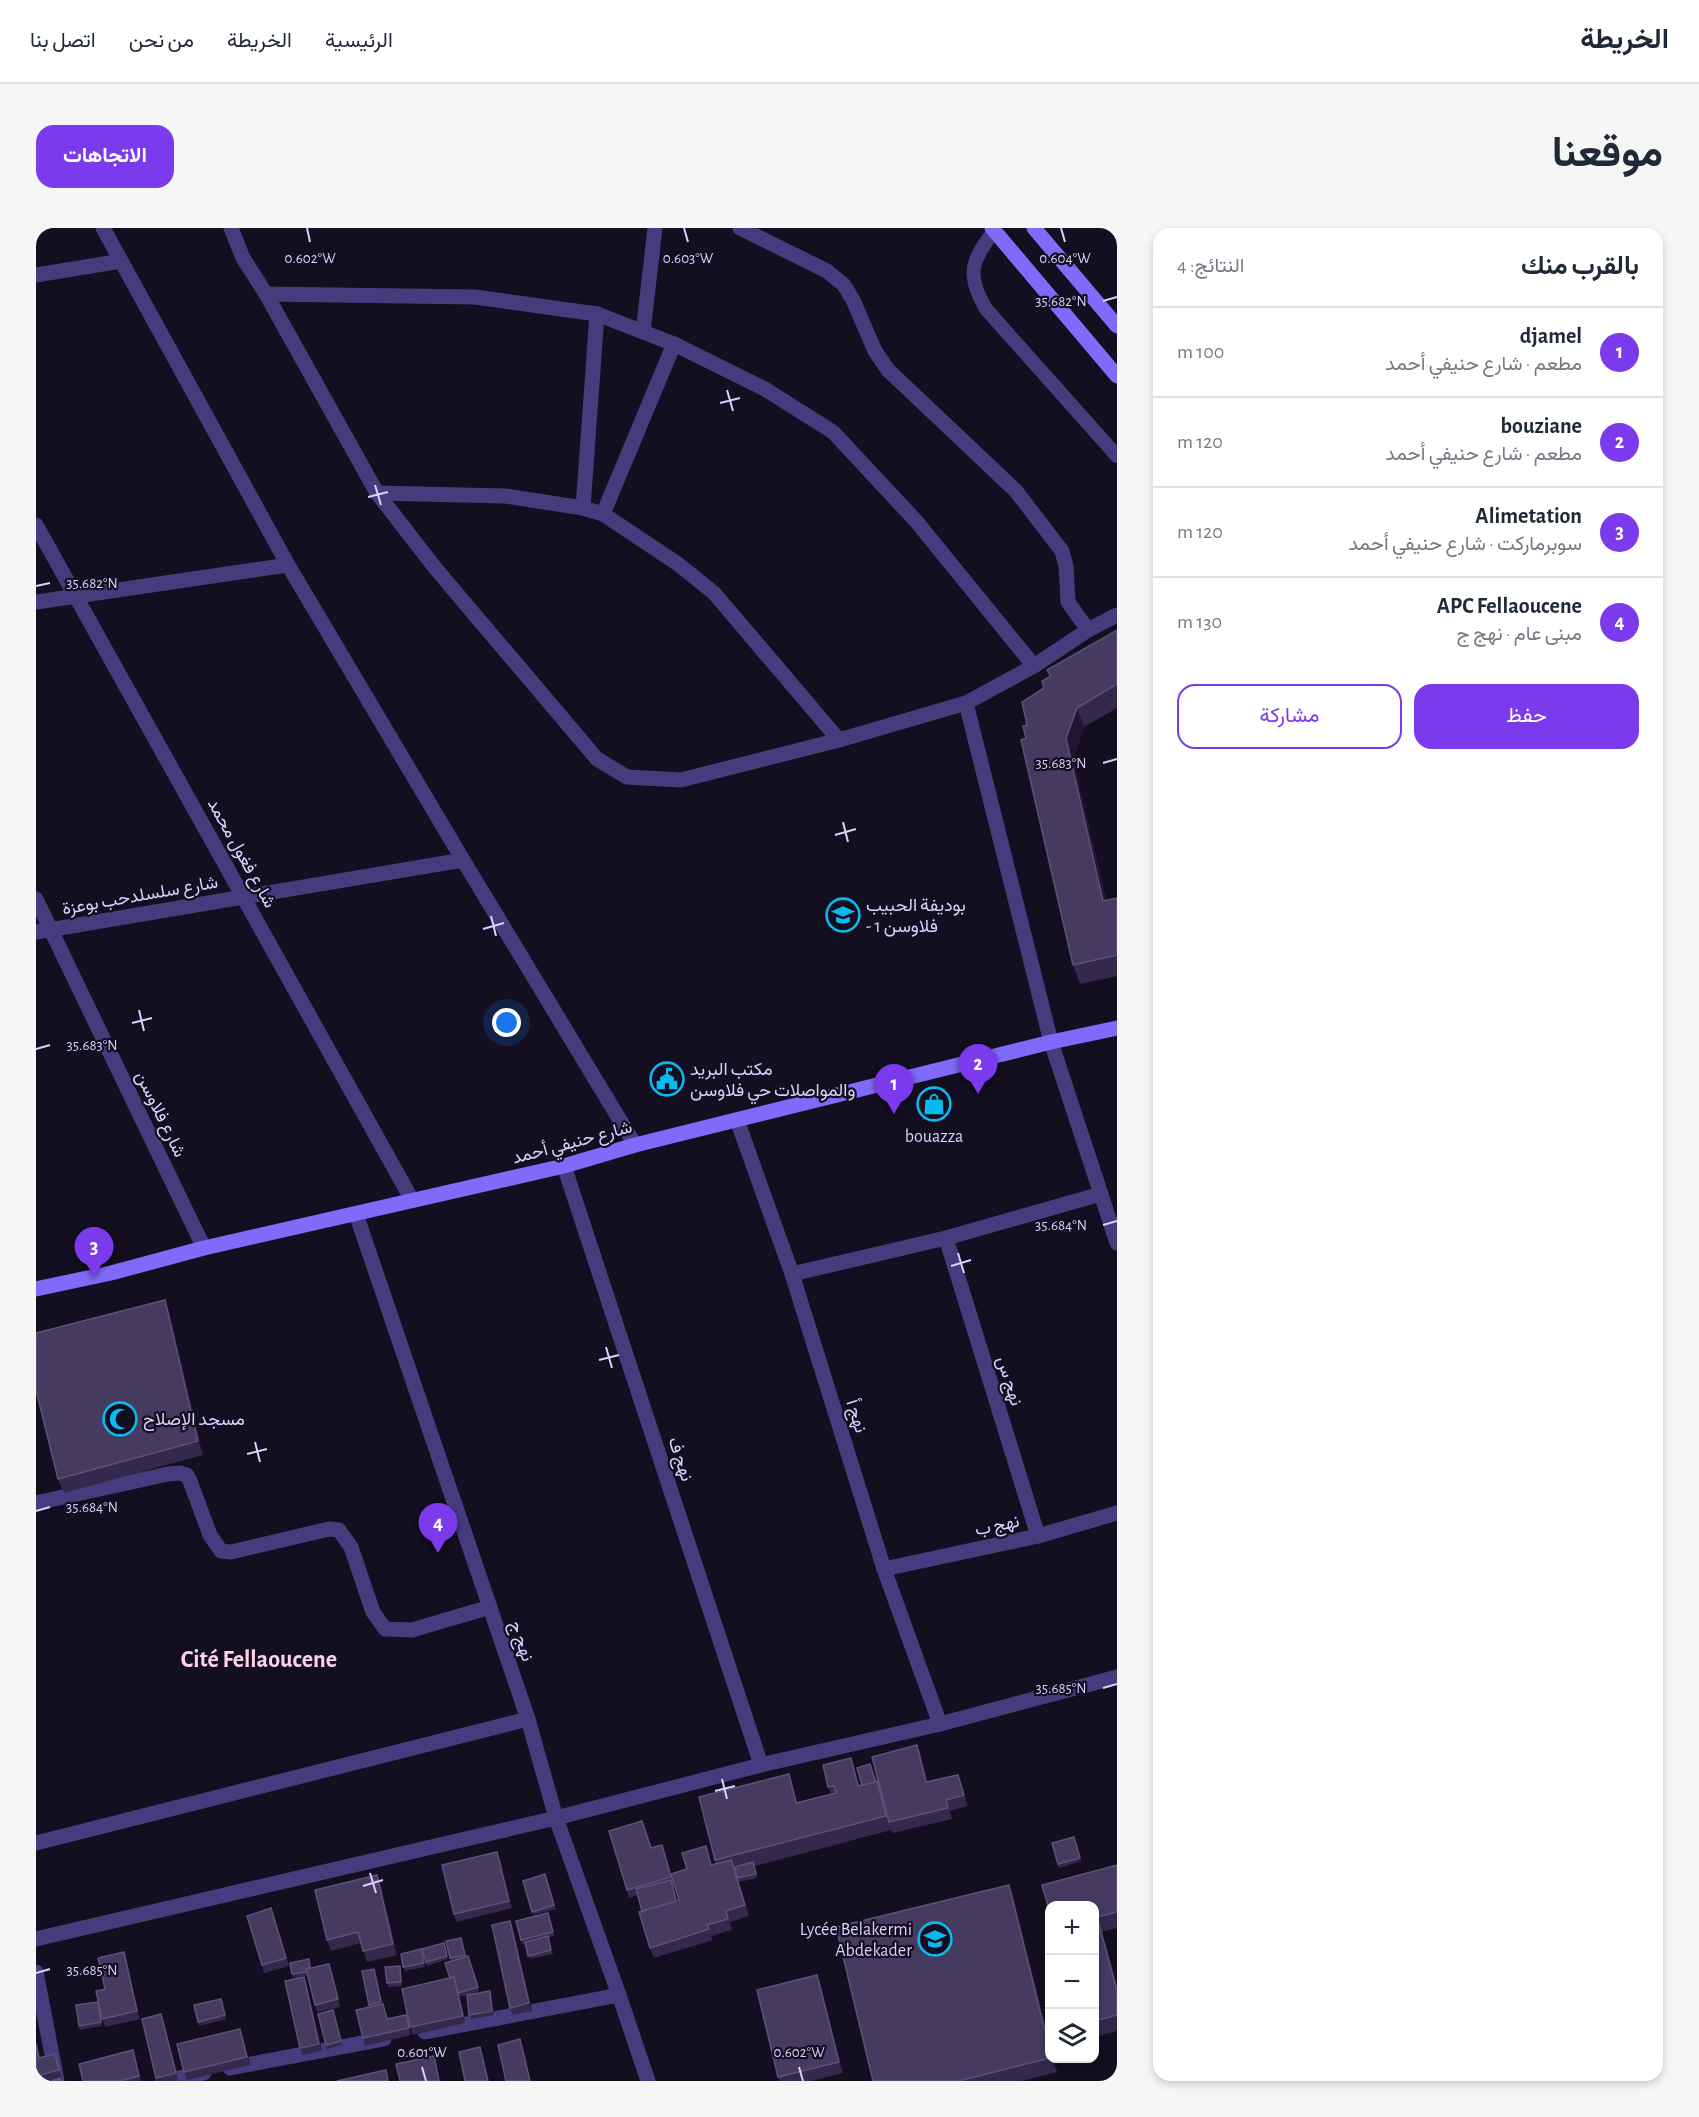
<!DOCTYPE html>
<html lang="ar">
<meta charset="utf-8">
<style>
:root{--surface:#fff;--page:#f6f6f7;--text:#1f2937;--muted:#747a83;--line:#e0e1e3;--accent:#7c3aed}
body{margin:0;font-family:"Alegreya Sans",Vazirmatn,sans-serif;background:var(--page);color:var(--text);direction:rtl}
.controls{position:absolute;right:18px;bottom:18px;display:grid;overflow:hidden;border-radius:12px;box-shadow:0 3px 9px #0003}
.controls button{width:54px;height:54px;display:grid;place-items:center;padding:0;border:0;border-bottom:2px solid var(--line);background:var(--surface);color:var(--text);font:30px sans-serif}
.you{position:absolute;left:471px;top:795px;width:21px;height:21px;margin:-15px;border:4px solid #fff;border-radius:50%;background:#1a73e8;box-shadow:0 0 0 9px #1a73e833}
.badge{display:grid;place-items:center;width:39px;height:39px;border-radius:50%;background:var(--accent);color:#fff;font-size:20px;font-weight:700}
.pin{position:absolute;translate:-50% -50px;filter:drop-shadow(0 2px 3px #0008)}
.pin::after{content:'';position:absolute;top:32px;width:21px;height:18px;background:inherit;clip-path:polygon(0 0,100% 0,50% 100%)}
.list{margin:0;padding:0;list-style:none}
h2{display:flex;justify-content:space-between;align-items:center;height:78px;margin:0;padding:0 24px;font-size:26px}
h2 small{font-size:20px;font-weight:400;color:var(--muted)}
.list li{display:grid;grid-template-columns:39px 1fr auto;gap:18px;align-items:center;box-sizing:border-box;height:90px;padding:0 24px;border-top:2px solid var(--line)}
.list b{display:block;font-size:22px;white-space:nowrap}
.list p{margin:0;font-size:20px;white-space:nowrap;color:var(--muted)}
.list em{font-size:20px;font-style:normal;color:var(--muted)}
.actions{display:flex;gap:12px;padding:18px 24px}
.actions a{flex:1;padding:14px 0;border:2px solid var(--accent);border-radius:18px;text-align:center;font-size:21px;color:var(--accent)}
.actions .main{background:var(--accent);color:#fff}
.icon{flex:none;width:33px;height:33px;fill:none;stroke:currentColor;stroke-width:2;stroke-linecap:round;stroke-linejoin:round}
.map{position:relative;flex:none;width:1081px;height:1853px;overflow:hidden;direction:ltr;border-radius:18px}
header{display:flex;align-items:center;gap:36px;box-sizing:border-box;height:84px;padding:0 30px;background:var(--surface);border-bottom:2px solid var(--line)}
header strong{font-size:28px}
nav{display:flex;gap:33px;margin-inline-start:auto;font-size:21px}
.intro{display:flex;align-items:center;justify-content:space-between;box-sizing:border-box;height:144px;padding:0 36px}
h1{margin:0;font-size:42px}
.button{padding:15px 27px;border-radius:18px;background:var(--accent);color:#fff;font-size:21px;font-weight:700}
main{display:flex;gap:36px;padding:0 36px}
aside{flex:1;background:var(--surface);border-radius:18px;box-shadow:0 3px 9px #0003}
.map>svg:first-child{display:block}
</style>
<header>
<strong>الخريطة</strong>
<nav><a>الرئيسية</a><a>الخريطة</a><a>من نحن</a><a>اتصل بنا</a></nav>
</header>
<div class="intro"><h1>موقعنا</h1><a class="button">الاتجاهات</a></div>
<main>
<aside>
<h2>بالقرب منك<small>النتائج: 4</small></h2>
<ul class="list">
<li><span class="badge">1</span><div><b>djamel</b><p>مطعم · شارع حنيفي أحمد</p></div><em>100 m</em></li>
<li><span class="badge">2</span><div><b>bouziane</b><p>مطعم · شارع حنيفي أحمد</p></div><em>120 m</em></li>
<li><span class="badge">3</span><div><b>Alimetation</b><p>سوبرماركت · شارع حنيفي أحمد</p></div><em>120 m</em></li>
<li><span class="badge">4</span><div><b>APC Fellaoucene</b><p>مبنى عام · نهج ج</p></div><em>130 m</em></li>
</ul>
<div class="actions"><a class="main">حفظ</a><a>مشاركة</a></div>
</aside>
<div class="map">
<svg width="1081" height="1853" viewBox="0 0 1081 1853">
<rect width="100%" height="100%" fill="#130e20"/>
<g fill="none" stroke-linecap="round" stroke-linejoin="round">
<path stroke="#463b7d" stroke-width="14" d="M958 3C935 33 930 47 950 81L1081 228"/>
<g stroke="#463b7d" stroke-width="15">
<path d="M67 0 252 337 427 632 599 917"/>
<path d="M195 0 207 30 230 66 341 265 400 341 561 531 591 549 645 552 803 512 930 475 998 438 1052 402 1081 387"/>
<path d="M704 0 791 43 808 57 817 72 839 123 852 142 980 263 1026 323 1030 338 1032 374 1052 402"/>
<path d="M0 47 85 33"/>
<path d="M230 66 439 69 561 86 638 116 729 161 797 204 880 293 998 438"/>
<path d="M607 104 619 0"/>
<path d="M341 265 469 268 547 280 567 286 642 336 678 365 803 512"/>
<path d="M547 280 561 86"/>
<path d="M567 286 638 116"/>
<path d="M0 297 376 972"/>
<path d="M0 374 252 337"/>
<path d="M930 475 1015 814 1081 1015"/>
<path d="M0 671 168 1020"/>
<path d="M0 704 427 632"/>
<path d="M701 892 756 1046 848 1341 904 1496"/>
<path d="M528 938 725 1537"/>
<path d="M320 986 492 1491 520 1590 583 1767 612 1853"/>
<path d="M910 1010 1002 1308"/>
<path d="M756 1046 910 1010 1065 966"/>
<path d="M0 1275 132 1246 144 1245 151 1247 154 1253 174 1307 185 1323 195 1324 293 1301 303 1302 315 1319 337 1384 349 1401 376 1402 454 1379"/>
<path d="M848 1341 1002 1308 1081 1285"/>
<path d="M0 1615 492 1491"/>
<path d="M0 1711 520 1590 725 1537 904 1496 1081 1449"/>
<path d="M0 1744 21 1853"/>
<path d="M389 1804 583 1767"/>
<path d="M194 1840 348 1811"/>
<path d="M127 1853 168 1845"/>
</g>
<g stroke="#806af9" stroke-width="15">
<path d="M956 0 1081 148"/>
<path d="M998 0 1081 98"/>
<path d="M0 1061 75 1045 168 1020 528 938 599 917 1015 814 1081 800"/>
</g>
</g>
<g fill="#34284d" fill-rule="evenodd">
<path d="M1081 402V480L1048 499 1037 530 1070 672 1081 670V748L1044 756 1037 737 991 497 1014 449 1011 442Z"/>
<path d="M129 1072 134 1087 167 1227 28 1265 22 1251Z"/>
<path d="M885 1528 892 1554 926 1558 932 1578 914 1583 916 1591 857 1605 855 1602 719 1638 721 1650 703 1654 713 1688 694 1694 696 1702 675 1708 677 1712 618 1730 614 1720 602 1667 593 1670 591 1662 615 1620 629 1624 635 1646 680 1636 679 1632 758 1560 761 1575 795 1566 792 1559 815 1530 824 1558 841 1553 845 1564ZM638 1656 643 1672H641L637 1657Z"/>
<path d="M1038 1609 1045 1633 1023 1640 1016 1615Z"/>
<path d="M464 1631 476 1680 420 1694 418 1686Z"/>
<path d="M1081 1637V1700L1066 1704 1081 1757V1803L1059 1809V1677Z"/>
<path d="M509 1646 520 1681 498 1687 487 1653Z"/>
<path d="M341 1647 345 1658 361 1727 331 1734 325 1715 295 1723 291 1712Z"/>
<path d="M973 1657 978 1671 1014 1816V1830H1017L1021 1844 986 1853H837Z"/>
<path d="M235 1680 253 1738 228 1745 226 1737Z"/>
<path d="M512 1685 518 1708 512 1710 517 1726 494 1731 490 1715 486 1716 480 1693Z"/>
<path d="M477 1700 496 1783 477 1787 474 1780Z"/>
<path d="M426 1713 430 1729 432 1728 443 1763 431 1767 454 1763 455 1767 458 1787 435 1791 431 1767 424 1769 429 1795 377 1807 374 1799 414 1750 415 1733 414 1730Z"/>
<path d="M408 1715 412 1731 391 1738 386 1721Z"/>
<path d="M385 1721 389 1739 369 1743 367 1739Z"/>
<path d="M88 1724 90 1732 104 1791 69 1799 63 1780 66 1798 44 1802 43 1798 62 1774Z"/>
<path d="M274 1735 275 1740 296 1743 304 1779 281 1784 272 1747 257 1750 256 1746Z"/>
<path d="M364 1738 365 1742 366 1758 352 1759 351 1755Z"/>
<path d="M340 1745 346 1776H347L352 1791 372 1794 375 1807 329 1818 327 1810 333 1779V1777Z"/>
<path d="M781 1747 785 1758 807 1845 775 1853H744L742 1849Z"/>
<path d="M268 1749 270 1756 286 1823 267 1827 264 1820Z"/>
<path d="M185 1771 190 1791 163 1798 162 1794Z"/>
<path d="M297 1782 306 1817 291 1821 290 1817Z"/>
<path d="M128 1794 142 1852 140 1853H121L120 1850Z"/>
<path d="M207 1809 214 1837 151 1852 148 1844Z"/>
<path d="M0 1815 4 1829 21 1833 26 1850 13 1853H0Z"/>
<path d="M97 1822 105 1853H47Z"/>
</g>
<g fill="#1f1633">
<path d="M1041 480 1048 499 1037 530 1074 692 1067 673 1030 510Z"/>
<path d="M129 1072 134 1087 167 1227 162 1213Z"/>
<path d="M881 1517 885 1528 894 1565 890 1554Z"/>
<path d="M815 1530 820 1544 828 1572 822 1558Z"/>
<path d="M753 1546 758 1560 765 1589 760 1575Z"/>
<path d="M922 1547 926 1558 932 1578 928 1567Z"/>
<path d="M461 1624 464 1631 476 1680 473 1673Z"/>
<path d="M341 1647 345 1658 361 1727 357 1716Z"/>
<path d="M973 1657 978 1671 1014 1816V1823Z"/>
<path d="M1061 1689 1066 1704 1081 1757V1762Z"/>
<path d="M474 1693 477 1700 496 1783 493 1775Z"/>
<path d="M88 1724 90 1732 104 1791 101 1783Z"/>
<path d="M293 1736 296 1743 304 1779 302 1771Z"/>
<path d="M781 1747 785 1758 807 1845 803 1834Z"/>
<path d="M268 1749 270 1756 286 1823 283 1816Z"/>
<path d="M418 1749 424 1769 429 1795 427 1788Z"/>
<path d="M125 1786 128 1794 142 1852 140 1845Z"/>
<path d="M204 1801 207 1809 214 1837 211 1829Z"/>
<path d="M484 1811 487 1819 495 1853H494Z"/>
<path d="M444 1819 446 1827 453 1853H452Z"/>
<path d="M398 1828 401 1835 404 1853H403Z"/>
<path d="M1015 1830H1017L1021 1844Z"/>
</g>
<g fill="#453a60" stroke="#5d5179" stroke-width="1.5">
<path d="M1081 402V456L1041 480 1030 510 1067 673 1081 670V727L1037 737 985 512 990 510 987 498 991 497 986 474 1008 460 1006 453 1015 448 1011 442Z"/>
<path d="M129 1072 162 1213 22 1251 0 1162V1105Z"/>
<path d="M881 1517 890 1554 922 1547 928 1567 910 1572 912 1580 853 1594 836 1529Z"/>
<path d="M815 1530 822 1558 841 1553 850 1588 679 1632 663 1569 753 1546 760 1575 800 1565 798 1558 792 1559 787 1537Z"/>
<path d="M834 1536 840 1554 826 1557 821 1540Z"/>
<path d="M606 1593 615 1620 626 1617 635 1649 591 1662 573 1603Z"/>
<path d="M1038 1609 1044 1630 1022 1636 1016 1615Z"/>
<path d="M670 1618 675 1637 695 1632 709 1677 690 1683 692 1691 671 1697 673 1701 614 1720 603 1684 643 1672 635 1646 651 1641 646 1625Z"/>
<path d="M461 1624 473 1673 418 1686 406 1637Z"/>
<path d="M717 1634 720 1646 701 1650 699 1639Z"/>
<path d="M1081 1637V1684L1061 1689 1081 1762V1787L1059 1793V1677H1014V1685L1006 1657Z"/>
<path d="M509 1646 518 1677 496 1684 487 1653Z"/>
<path d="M341 1647 357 1716 327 1723 322 1704 291 1712 279 1662Z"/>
<path d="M635 1652 640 1673 606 1683 600 1661Z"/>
<path d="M973 1657 1014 1823V1830L923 1853H837L800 1699Z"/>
<path d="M235 1680 250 1730 226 1737 211 1688Z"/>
<path d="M512 1685 517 1704 485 1712 480 1693Z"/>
<path d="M474 1693 493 1775 474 1780 456 1697Z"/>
<path d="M512 1708 515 1722 492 1728 489 1714Z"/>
<path d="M425 1710 429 1727 414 1730 410 1713Z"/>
<path d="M408 1715 411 1728 390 1734 386 1721Z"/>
<path d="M385 1721 388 1735 367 1739 365 1726Z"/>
<path d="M88 1724 101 1783 66 1791 60 1763 69 1761 62 1730Z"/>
<path d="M432 1728 442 1759 422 1765 418 1749 414 1750 409 1735Z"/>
<path d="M273 1731 274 1740 270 1741 271 1744 256 1746 254 1735Z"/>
<path d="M293 1736 302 1771 279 1777 270 1741Z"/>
<path d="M364 1738 365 1754 351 1755 349 1739Z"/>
<path d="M338 1741 345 1774 333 1777 326 1743Z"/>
<path d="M781 1747 803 1834 742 1849 721 1762Z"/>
<path d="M268 1749 283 1816 264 1820 249 1753Z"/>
<path d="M418 1749 427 1788 374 1799 366 1761Z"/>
<path d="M454 1763 456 1783 433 1787 431 1767Z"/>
<path d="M185 1771 189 1787 162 1794 158 1777Z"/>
<path d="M62 1774 65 1794 43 1798 40 1777Z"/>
<path d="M347 1776 351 1791 370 1787 373 1800 327 1810 320 1782Z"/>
<path d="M297 1782 305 1813 290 1817 282 1786Z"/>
<path d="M125 1786 140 1845 120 1850 106 1791Z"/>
<path d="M204 1801 211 1829 148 1844 141 1816Z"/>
<path d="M484 1811 494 1853H470L462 1817Z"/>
<path d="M0 1815 3 1830 19 1826 23 1842 0 1848Z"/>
<path d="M444 1819 452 1853H429L423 1824Z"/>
<path d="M97 1822 103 1848 84 1853H47L43 1836Z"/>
<path d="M398 1828 403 1853H364L360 1836Z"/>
<path d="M350 1842 352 1853H301Z"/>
<path d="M24 1850 25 1853H16Z"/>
</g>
<path fill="none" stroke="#dacffd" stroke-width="2" d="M271 0 274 14M648 0 652 14M1025 0 1029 14M1067 73 1081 69M691 162 697 183M684 175 704 170M339 257 345 277M332 269 352 264M0 358 14 355M1067 535 1081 531M807 594 812 614M799 607 820 601M455 688 460 708M447 701 468 695M103 782 108 803M96 795 116 790M0 821 14 817M1067 997 1081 993M922 1025 928 1045M915 1038 935 1032M570 1119 576 1140M563 1132 583 1127M219 1214 224 1234M211 1226 231 1221M0 1283 14 1279M1067 1460 1081 1456M686 1551 691 1571M679 1563 699 1558M334 1645 340 1665M327 1658 347 1652M0 1745 14 1741M386 1839 390 1853M763 1839 767 1853"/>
<defs>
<symbol id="school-ring" viewBox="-11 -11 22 22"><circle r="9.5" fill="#130e20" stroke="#0ab9ee" stroke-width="1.5"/><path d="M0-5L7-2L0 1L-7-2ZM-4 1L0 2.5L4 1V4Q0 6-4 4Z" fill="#0ab9ee"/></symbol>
<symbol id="civic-ring" viewBox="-11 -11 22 22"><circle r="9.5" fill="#130e20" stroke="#0ab9ee" stroke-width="1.5"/><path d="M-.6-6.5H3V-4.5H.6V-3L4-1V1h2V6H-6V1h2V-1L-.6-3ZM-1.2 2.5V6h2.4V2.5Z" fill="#0ab9ee"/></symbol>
<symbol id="shop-ring" viewBox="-11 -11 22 22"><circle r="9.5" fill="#130e20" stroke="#0ab9ee" stroke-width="1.5"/><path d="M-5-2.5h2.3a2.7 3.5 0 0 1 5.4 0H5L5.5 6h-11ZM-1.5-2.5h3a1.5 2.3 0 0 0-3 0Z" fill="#0ab9ee"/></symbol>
<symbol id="mosque-ring" viewBox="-11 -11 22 22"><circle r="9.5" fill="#130e20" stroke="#0ab9ee" stroke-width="1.5"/><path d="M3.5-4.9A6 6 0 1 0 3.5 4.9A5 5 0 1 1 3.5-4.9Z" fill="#0ab9ee"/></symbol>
</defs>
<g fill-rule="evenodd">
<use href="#school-ring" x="788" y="668" width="38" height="38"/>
<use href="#civic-ring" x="612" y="832" width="38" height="38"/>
<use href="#shop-ring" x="879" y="857" width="38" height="38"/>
<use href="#mosque-ring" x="65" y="1172" width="38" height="38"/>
<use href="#school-ring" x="880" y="1692" width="38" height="38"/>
</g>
<g text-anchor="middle" stroke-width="4.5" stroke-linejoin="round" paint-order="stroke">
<g font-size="18" fill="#dacffd" stroke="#130e20">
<text transform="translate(206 625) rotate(61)" y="6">شارع فغول محمد</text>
<text transform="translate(104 667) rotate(-10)" y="6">شارع سلسلدحب بوعزة</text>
<text transform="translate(125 886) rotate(64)" y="6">شارع فلاوسن</text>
<text transform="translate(536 914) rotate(-15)" y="6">شارع حنيفي أحمد</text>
<text transform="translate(974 1153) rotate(73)" y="6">نهج س</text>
<text transform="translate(821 1188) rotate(73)" y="6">نهج أ</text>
<text transform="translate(645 1231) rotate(72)" y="6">نهج ف</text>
<text transform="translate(961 1297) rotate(-12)" y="6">نهج ب</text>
<text transform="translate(486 1413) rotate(71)" y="6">نهج ج</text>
</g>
<g font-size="18" fill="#dacffd" stroke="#130e20" text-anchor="start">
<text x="830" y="683">بوديفة الحبيب<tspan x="830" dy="21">- فلاوسن 1</tspan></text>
<text x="654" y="847">مكتب البريد<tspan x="654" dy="21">والمواصلات حي فلاوسن</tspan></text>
<text x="898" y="914" text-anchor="middle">bouazza</text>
<text x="107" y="1197">مسجد اﻹصلاح</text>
<text x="876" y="1707" text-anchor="end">Lycée Belakermi<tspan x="876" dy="21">Abdekader</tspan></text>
</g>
<g font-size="24" font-weight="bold" fill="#fdd1e7" stroke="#130e20">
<text x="223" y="1439">Cité Fellaoucene</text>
</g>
</g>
<g font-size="15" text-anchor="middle" fill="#dacffd" stroke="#130e20" stroke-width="4.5" stroke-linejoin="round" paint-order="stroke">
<text x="274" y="35">0.602°W</text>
<text x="652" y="35">0.603°W</text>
<text x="1029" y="35">0.604°W</text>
<text x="1025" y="78">35.682°N</text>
<text x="56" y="360">35.682°N</text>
<text x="1025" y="540">35.683°N</text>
<text x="56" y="822">35.683°N</text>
<text x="1025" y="1002">35.684°N</text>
<text x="56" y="1284">35.684°N</text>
<text x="1025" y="1465">35.685°N</text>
<text x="56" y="1747">35.685°N</text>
<text x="386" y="1829">0.601°W</text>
<text x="763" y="1829">0.602°W</text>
</g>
</svg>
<div class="controls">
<button>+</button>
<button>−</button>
<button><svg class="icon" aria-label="layers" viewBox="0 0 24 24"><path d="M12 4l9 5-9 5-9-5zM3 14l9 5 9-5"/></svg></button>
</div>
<div class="you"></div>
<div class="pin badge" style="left:858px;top:886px">1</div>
<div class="pin badge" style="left:942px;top:866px">2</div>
<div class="pin badge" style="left:58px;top:1049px">3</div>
<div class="pin badge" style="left:402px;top:1325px">4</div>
</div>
</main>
